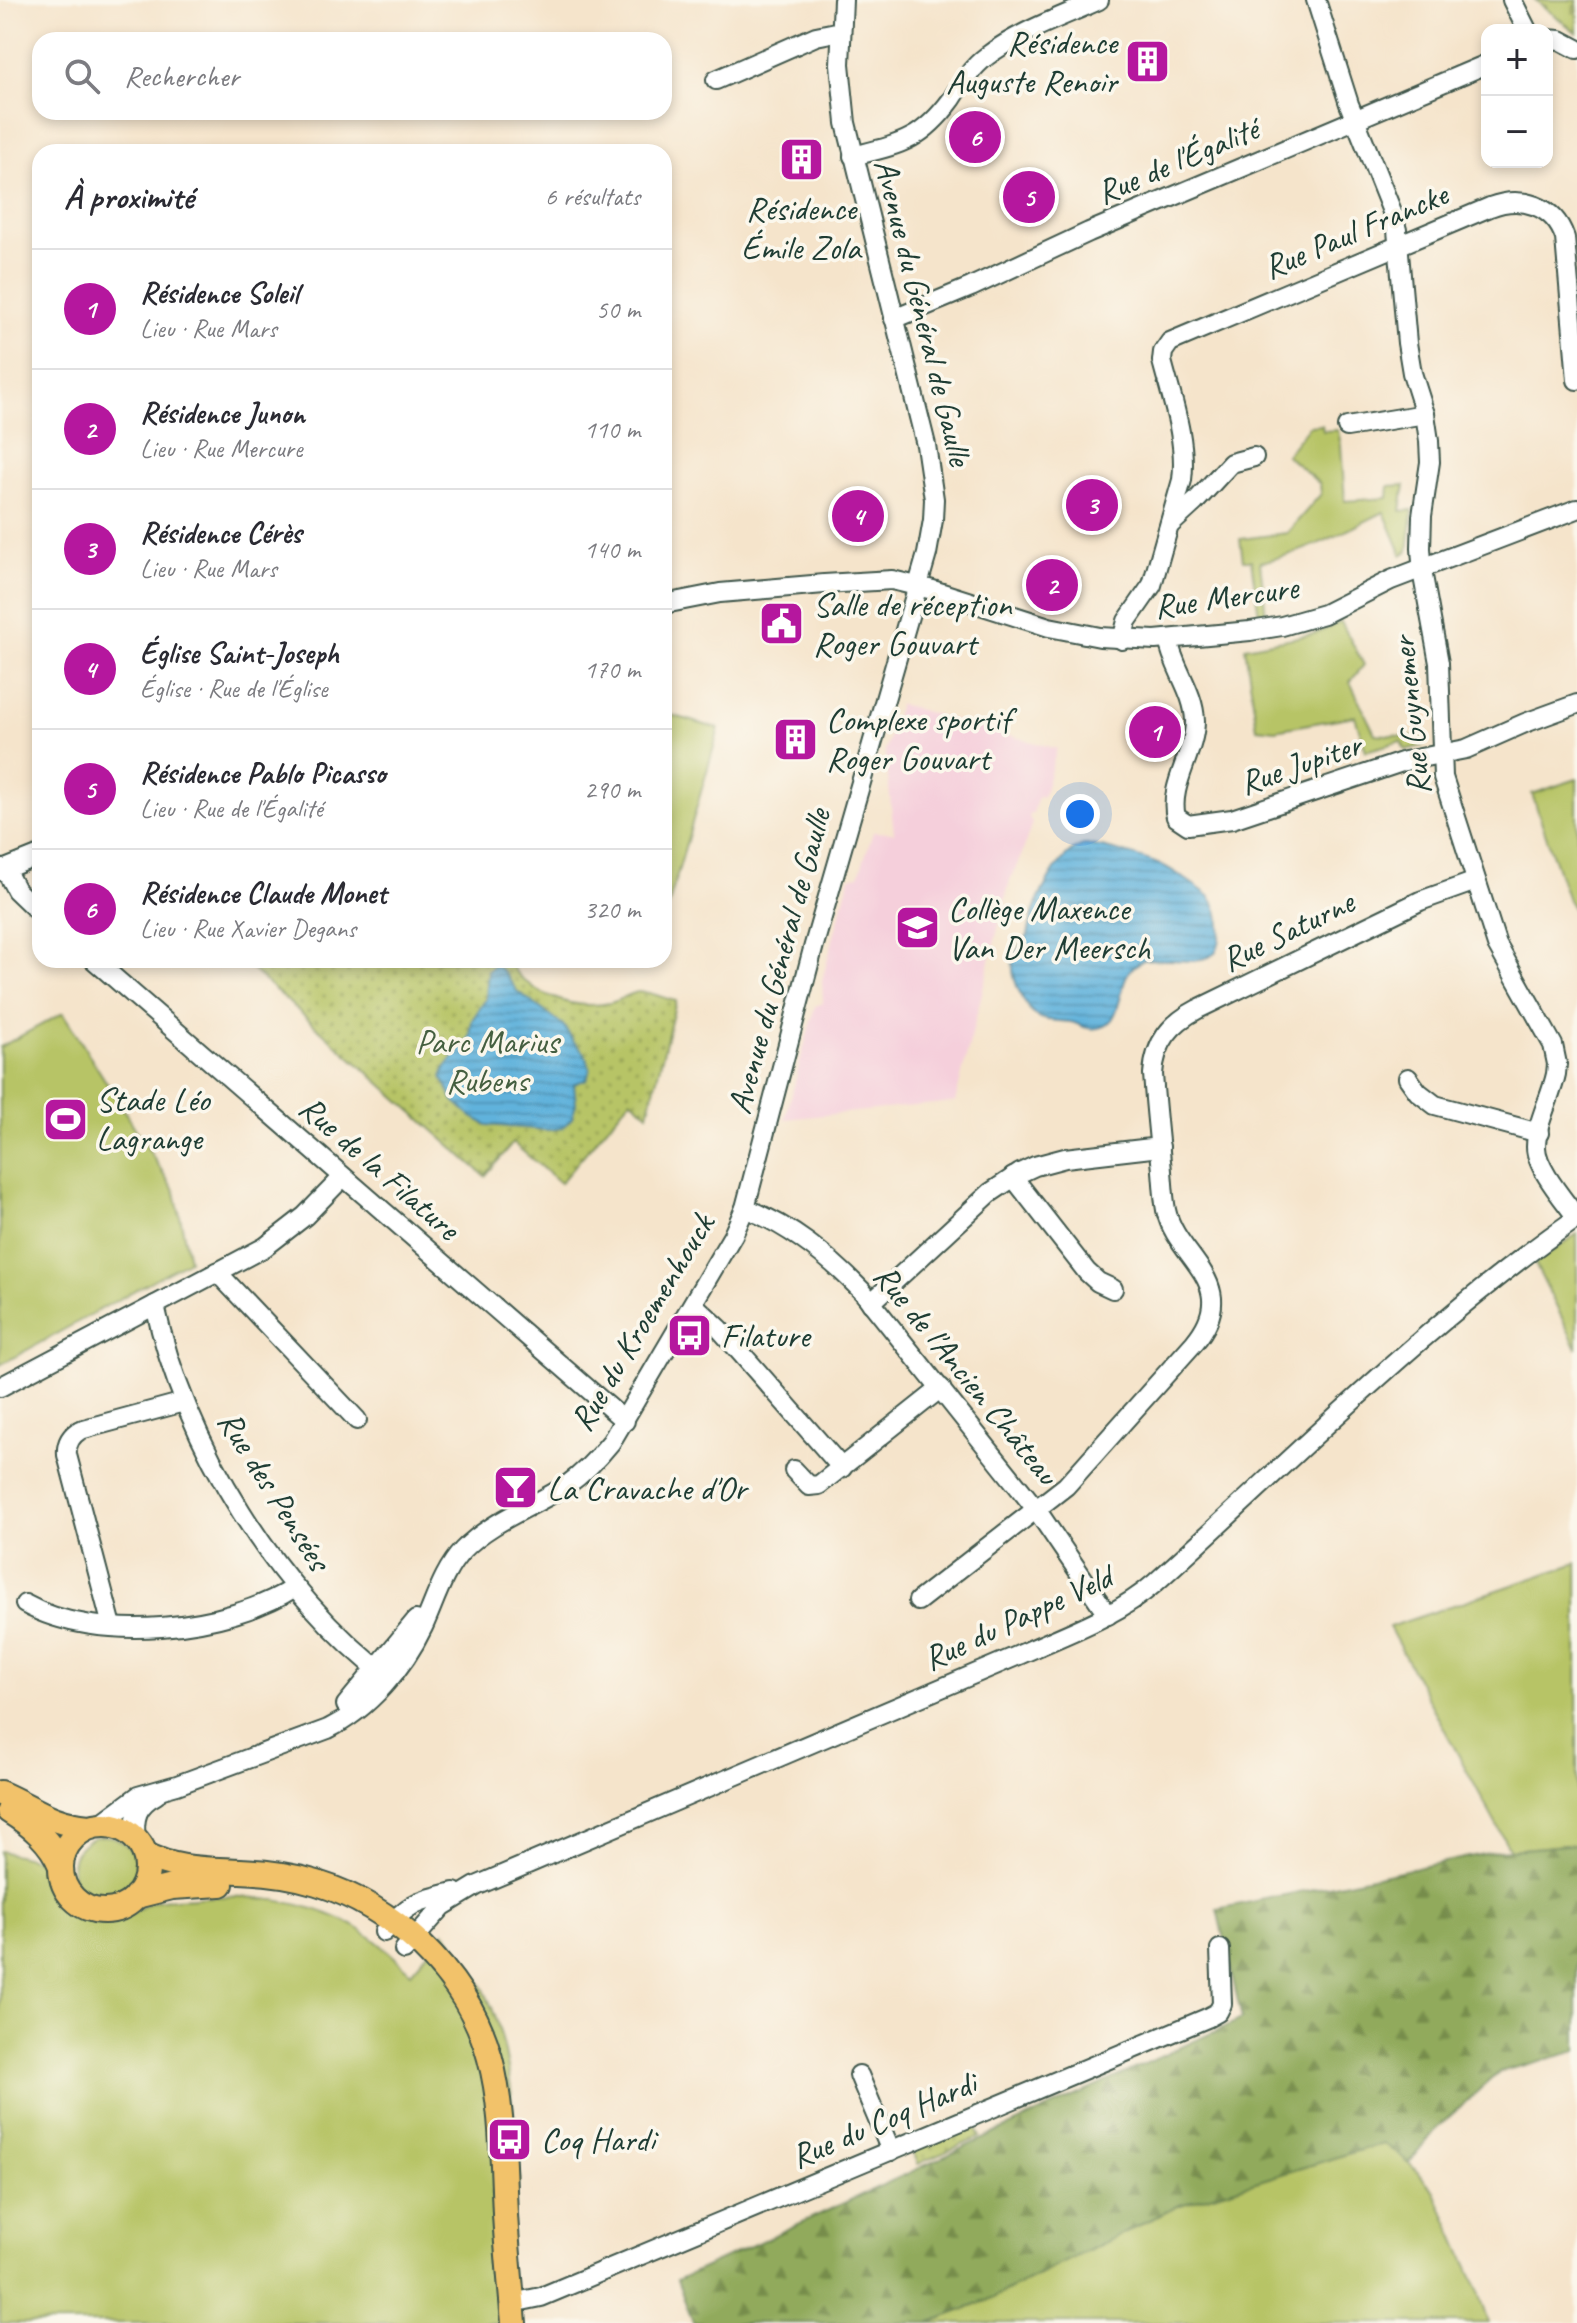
<!DOCTYPE html>
<html lang="fr">
<meta charset="utf-8">
<style>
:root{--surface:#fff;--page:#f7f7f7;--text:#2b2b33;--muted:#7c7c81;--line:#e1e1e2;--accent:#b5179e}
body{margin:0;font-family:Caveat,sans-serif;background:var(--page);color:var(--text)}
.controls{position:absolute;right:24px;top:24px;display:grid;overflow:hidden;border-radius:16px;box-shadow:0 4px 12px #0003}
.controls button{width:72px;height:72px;display:grid;place-items:center;padding:0;border:0;border-bottom:2px solid var(--line);background:var(--surface);color:var(--text);font:40px sans-serif}
.you{position:absolute;left:1080px;top:814px;width:28px;height:28px;margin:-20px;border:6px solid #fff;border-radius:50%;background:#1a73e8;box-shadow:0 0 0 12px #1a73e833}
.badge{display:grid;place-items:center;width:52px;height:52px;border-radius:50%;background:var(--accent);color:#fff;font-size:26px;font-weight:700}
.pin{position:absolute;translate:-50% -50%;border:4px solid #fff;box-shadow:0 2px 8px #0006}
.list{margin:0;padding:0;list-style:none}
h2{display:flex;justify-content:space-between;align-items:center;height:104px;margin:0;padding:0 32px;font-size:34px}
h2 small{font-size:26px;font-weight:400;color:var(--muted)}
.list li{display:grid;grid-template-columns:52px 1fr auto;gap:24px;align-items:center;box-sizing:border-box;height:120px;padding:0 32px;border-top:2px solid var(--line)}
.list b{display:block;font-size:30px;white-space:nowrap}
.list p{margin:0;font-size:26px;white-space:nowrap;color:var(--muted)}
.list em{font-size:26px;font-style:normal;color:var(--muted)}
.icon{flex:none;width:44px;height:44px;fill:none;stroke:currentColor;stroke-width:2;stroke-linecap:round;stroke-linejoin:round}
.map{position:relative;flex:none;width:1577px;height:2323px;overflow:hidden}
.search{position:absolute;background:var(--surface);box-shadow:0 4px 12px #0003;left:32px;top:32px;width:640px;height:88px;display:flex;align-items:center;gap:20px;box-sizing:border-box;padding:0 28px;border-radius:24px;color:var(--muted);font-size:30px}
.panel{position:absolute;background:var(--surface);box-shadow:0 4px 12px #0003;left:32px;top:144px;width:640px;height:824px;border-radius:24px}
.map>svg:first-child{display:block}
</style>
<div class="map">
<svg width="1577" height="2323" viewBox="0 0 1577 2323">
<defs>
<pattern id="forest-firs" width="22" height="20" patternUnits="userSpaceOnUse" patternTransform="scale(2)"><rect width="22" height="20" fill="#91aa5b"/><path d="M5 1l3.5 6h-7zM16 11l3.5 6h-7z" fill="#768c4c"/></pattern>
<pattern id="cemetery-stones" width="16" height="16" patternUnits="userSpaceOnUse" patternTransform="scale(2)"><rect width="16" height="16" fill="#b7c466"/><path d="M2 7V4a2 2 0 0 1 4 0v3zM10 15v-3a2 2 0 0 1 4 0v3z" fill="#94a055"/></pattern>
<pattern id="park-dots" width="8" height="8" patternUnits="userSpaceOnUse" patternTransform="scale(2)"><rect width="8" height="8" fill="#b7c466"/><path d="M2 2h.1M6 6h.1" fill="none" stroke="#94a055" stroke-width="1.8" stroke-linecap="round"/></pattern>
<pattern id="water-rules" width="6" height="5" patternUnits="userSpaceOnUse" patternTransform="scale(2)"><rect width="6" height="5" fill="#61b2dc"/><path d="M0 2.5h6" fill="none" stroke="#4f92b3"/></pattern>
</defs>
<rect width="100%" height="100%" fill="#fbf7ec"/>
<filter id="ink" filterUnits="userSpaceOnUse"><feTurbulence type="fractalNoise" baseFrequency=".0125" numOctaves="2"/><feDisplacementMap in="SourceGraphic" scale="16" xChannelSelector="R" yChannelSelector="G"/><feConvolveMatrix kernelMatrix="1 2 1 2 8 2 1 2 1" color-interpolation-filters="sRGB"/></filter>
<filter id="wash" filterUnits="userSpaceOnUse"><feTurbulence type="fractalNoise" baseFrequency=".006" numOctaves="4" result="noise"/><feDisplacementMap in="SourceGraphic" scale="32" xChannelSelector="R" yChannelSelector="G"/><feGaussianBlur stdDeviation="1.8" result="paint"/><feColorMatrix in="noise" values="0 0 0 0 0 0 0 0 0 0 0 0 0 0 0 0 0 1.4 0 .05"/><feComposite in="paint" operator="in"/></filter>
<g filter="url(#wash)">
<rect width="100%" height="100%" fill="#f5e4cb"/>
<path fill="#f5cfdb" d="M899 704 1057 749 1043 797 1038 796 1033 813H1031L1029 817 1032 823 1022 854 1010 880 955 1102 785 1119 815 1006 823 1003 822 980 850 877 859 875 873 832 894 833 885 751Z"/>
<g fill="#b7c466" stroke="#6b804d" stroke-width="2">
<path d="M1322 425 1323 431 1338 430 1341 446 1345 501 1388 498 1389 486 1405 485 1401 511 1413 510 1408 551 1402 555 1384 512C1344 532 1304 554 1260 562L1266 615H1259L1251 560H1243L1240 539 1287 533 1321 494 1320 484 1286 455 1309 426Z"/>
<path d="M1341 622 1364 665 1350 682 1375 734 1428 738 1422 746 1405 750 1401 741 1366 751 1355 716 1275 730 1257 728 1245 647 1314 634Z"/>
<path d="M664 713 719 729 664 921Z"/>
<path d="M1577 779V914L1568 900 1532 794Z"/>
<path d="M63 1013 175 1192 189 1260 0 1365V1047Z"/>
<path d="M1577 1234V1348L1535 1264Z"/>
<path d="M1577 1563V1844L1510 1850 1389 1627Z"/>
<circle cx="104" cy="1868" r="32"/>
<path d="M0 1851 47 1862C51 1891 65 1918 97 1923 124 1927 131 1910 152 1902 164 1898 182 1899 194 1898 248 1893 306 1900 354 1926 375 1938 393 1956 411 1972L445 1932C459 1952 476 1972 486 1994 513 2050 513 2119 520 2181L492 2193 501 2323H0Z"/>
<path d="M1383 2143 1409 2163 1434 2190 1479 2292 1489 2323H928L982 2303 1180 2205Z"/>
</g>
<path fill="url(#forest-firs)" stroke="#587448" stroke-width="2" d="M1577 1844V2051L1499 2072 1438 2127 1409 2163 1383 2143 1180 2205 982 2303 928 2323H693L677 2280 1242 2019 1217 1909 1498 1851Z"/>
<path fill="url(#cemetery-stones)" stroke="#6b804d" stroke-width="2" d="M1535 0H1577V33Z"/>
<g fill="url(#park-dots)" stroke="#6b804d" stroke-width="2">
<path d="M241 960H507C528 994 571 1011 610 1003 620 1001 630 992 640 992 650 991 665 999 676 1001L648 1114 631 1099 560 1183 513 1143 485 1176Z"/>
<path d="M974 2123 980 2137 918 2164 912 2149Z"/>
</g>
<g fill="url(#water-rules)" stroke="#407888" stroke-width="2">
<path d="M1084 845C1103 845 1146 859 1164 866 1172 870 1206 892 1211 898 1221 912 1224 939 1215 953L1209 957 1194 961 1145 959C1137 963 1131 967 1127 975 1118 995 1121 1033 1088 1028 1082 1027 1077 1023 1071 1022 1061 1020 1050 1022 1041 1018 1025 1013 1011 977 1013 961 1014 951 1024 944 1028 935 1030 927 1031 919 1034 911 1042 889 1061 851 1084 845Z"/>
<path d="M495 965 503 971 517 991 563 1025 574 1042 585 1053 590 1070 587 1079 574 1084 576 1104 572 1118 562 1128 548 1130 487 1125 472 1117 454 1101 442 1077 446 1067 470 1037 472 1020 486 999 488 971Z"/>
</g>
</g>
<g filter="url(#ink)">
<g fill="none" stroke-linecap="round" stroke-linejoin="round">
<defs>
<g id="minor">
<path d="M1316 0 1349 104 1391 209 1397 230 1407 343 1412 373 1425 414 1429 441 1430 462 1422 516 1421 548 1423 576 1439 663 1443 777 1497 945 1553 1045 1557 1064 1556 1074C1551 1098 1536 1123 1536 1147 1536 1168 1565 1201 1577 1218"/>
<path d="M1512 0 1527 30"/>
<path d="M1547 39 1560 40 1577 49"/>
<path d="M716 80 816 36 841 31"/>
<path d="M853 156C901 144 921 141 952 99 962 83 972 67 987 56 1020 31 1062 17 1099 0"/>
<path d="M894 319 971 287 1089 232 1487 64"/>
<path d="M1347 427 1425 414"/>
<path d="M1171 524 1195 502 1231 463 1254 457"/>
<path d="M664 604 720 593 824 584 892 580 933 590 1049 627 1100 637 1155 640 1250 631 1282 626 1324 614 1391 580 1577 509"/>
<path d="M1168 639C1173 668 1194 691 1195 721 1195 753 1168 786 1176 817L1188 825 1232 819 1405 761 1466 749 1525 723 1577 704"/>
<path d="M1122 640 1127 621 1152 585 1182 480C1187 440 1172 400 1162 361L1163 352 1170 342 1490 207C1521 195 1554 205 1565 238L1577 380"/>
<path d="M5 869 16 890 40 913"/>
<path d="M0 871 40 855"/>
<path d="M94 960 625 1421"/>
<path d="M1408 1078 1418 1092 1435 1105 1539 1133"/>
<path d="M1013 1177 1087 1272 1098 1282 1113 1289"/>
<path d="M745 1208C791 1226 828 1256 862 1291L1036 1509 1108 1615"/>
<path d="M217 1272 357 1420"/>
<path d="M871 1303 990 1193 1020 1173 1035 1166 1065 1158 1160 1147"/>
<path d="M693 1304 719 1328 842 1468"/>
<path d="M155 1305C183 1441 278 1595 389 1678"/>
<path d="M0 1387 265 1247 305 1216 343 1177"/>
<path d="M794 1470 809 1486 819 1485 941 1388"/>
<path d="M918 1601 1066 1486 1194 1343C1244 1283 1176 1259 1166 1210 1163 1194 1163 1177 1161 1161 1158 1132 1155 1103 1153 1074 1155 1042 1171 1023 1198 1009L1420 901 1476 881"/>
<path d="M25 1604C96 1644 228 1631 295 1587"/>
<path d="M112 1626 67 1455C66 1444 70 1436 80 1430L184 1402"/>
<path d="M346 1705 416 1620"/>
<path d="M99 1825 138 1796 177 1785 328 1729C369 1709 404 1667 423 1627 435 1601 443 1571 463 1550 491 1521 533 1507 567 1485 584 1473 598 1458 611 1442L733 1235 745 1208 814 945 927 554 933 520 934 499 926 445 846 123 840 64 843 0"/>
<path d="M136 1839C133 1818 137 1805 156 1795"/>
<path d="M384 1932C408 1902 418 1901 454 1892"/>
<path d="M404 1950 443 1906 476 1886 1019 1655C1065 1634 1116 1617 1155 1583 1293 1459 1424 1324 1577 1218"/>
<path d="M859 2075 891 2151"/>
<path d="M512 2303 541 2297 1207 2018 1218 2012 1222 2004 1220 1949"/>
</g>
<g id="major">
<path d="M0 1793C35 1808 49 1823 89 1827"/>
<path d="M9 1811C31 1825 51 1841 61 1866"/>
<circle cx="104" cy="1868" r="43"/>
<path d="M145 1854C174 1870 207 1869 240 1871 266 1872 292 1875 317 1883 356 1895 391 1917 421 1945 505 2026 500 2105 505 2214 507 2250 511 2287 514 2323"/>
<path d="M136 1896 172 1887 221 1884"/>
</g>
</defs>
<use href="#minor" stroke="#3f564b" stroke-width="22"/>
<use href="#major" stroke="#3f564b" stroke-width="28"/>
<use href="#minor" stroke="#fff" stroke-width="18"/>
<use href="#major" stroke="#f2c26a" stroke-width="24"/>
</g>
</g>
<defs>
<symbol id="building-square" viewBox="-11 -11 22 22"><rect x="-9" y="-9" width="18" height="18" rx="4" fill="#b5179e" stroke="#fbf7ec"/><path d="M-4-6H4V6H1V3H-1V6H-4ZM-2.5-4.3h1.7v1.8h-1.7ZM.8-4.3h1.7v1.8H.8ZM-2.5-1h1.7V.8h-1.7ZM.8-1h1.7V.8H.8Z" fill="#fff"/></symbol>
<symbol id="civic-square" viewBox="-11 -11 22 22"><rect x="-9" y="-9" width="18" height="18" rx="4" fill="#b5179e" stroke="#fbf7ec"/><path d="M-.6-6.5H3V-4.5H.6V-3L4-1V1h2V6H-6V1h2V-1L-.6-3ZM-1.2 2.5V6h2.4V2.5Z" fill="#fff"/></symbol>
<symbol id="school-square" viewBox="-11 -11 22 22"><rect x="-9" y="-9" width="18" height="18" rx="4" fill="#b5179e" stroke="#fbf7ec"/><path d="M0-5L7-2L0 1L-7-2ZM-4 1L0 2.5L4 1V4Q0 6-4 4Z" fill="#fff"/></symbol>
<symbol id="stadium-square" viewBox="-11 -11 22 22"><rect x="-9" y="-9" width="18" height="18" rx="4" fill="#b5179e" stroke="#fbf7ec"/><path d="M0-5a6.5 5 0 1 0 0 10a6.5 5 0 1 0 0-10ZM-3.5-1.8h7v3.6h-7Z" fill="#fff"/></symbol>
<symbol id="bus-square" viewBox="-11 -11 22 22"><rect x="-9" y="-9" width="18" height="18" rx="4" fill="#b5179e" stroke="#fbf7ec"/><path d="M-5-6H5V4H4V6H2V4H-2V6H-4V4H-5ZM-3.5-4V0h7V-4ZM-3.5 1.2v1.5H-2V1.2ZM2 1.2v1.5H3.5V1.2Z" fill="#fff"/></symbol>
<symbol id="bar-square" viewBox="-11 -11 22 22"><rect x="-9" y="-9" width="18" height="18" rx="4" fill="#b5179e" stroke="#fbf7ec"/><path d="M-6-5H6L.8 .8V4.5H3.5V6h-7V4.5H-.8V.8Z" fill="#fff"/></symbol>
</defs>
<g fill-rule="evenodd">
<use href="#building-square" x="1122" y="36" width="51" height="51"/>
<use href="#building-square" x="776" y="134" width="51" height="51"/>
<use href="#civic-square" x="756" y="598" width="51" height="51"/>
<use href="#building-square" x="770" y="714" width="51" height="51"/>
<use href="#school-square" x="892" y="902" width="51" height="51"/>
<use href="#stadium-square" x="40" y="1094" width="51" height="51"/>
<use href="#bus-square" x="664" y="1310" width="51" height="51"/>
<use href="#bar-square" x="490" y="1462" width="51" height="51"/>
<use href="#bus-square" x="484" y="2114" width="51" height="51"/>
</g>
<g text-anchor="middle" stroke-width="7" stroke-linejoin="round" paint-order="stroke">
<g font-size="34" fill="#1f3d34" stroke="#fbf7ec" text-anchor="start">
<text x="1117" y="54" text-anchor="end">Résidence<tspan x="1117" dy="39">Auguste Renoir</tspan></text>
<text x="801" y="220" text-anchor="middle">Résidence<tspan x="801" dy="39">Émile Zola</tspan></text>
<text x="813" y="616">Salle de réception<tspan x="813" dy="39">Roger Gouvart</tspan></text>
<text x="826" y="731">Complexe sportif<tspan x="826" dy="39">Roger Gouvart</tspan></text>
<text x="948" y="920">Collège Maxence<tspan x="948" dy="39">Van Der Meersch</tspan></text>
<text x="96" y="1111">Stade Léo<tspan x="96" dy="39">Lagrange</tspan></text>
<text x="721" y="1347">Filature</text>
<text x="547" y="1500">La Cravache d'Or</text>
<text x="541" y="2151">Coq Hardi</text>
</g>
<g font-size="34" fill="#1f3d34" stroke="#fbf7ec">
<text transform="translate(1177 160) rotate(-23)" y="12">Rue de l'Égalité</text>
<text transform="translate(1355 230) rotate(-23)" y="12">Rue Paul Francke</text>
<text transform="translate(924 312) rotate(76)" y="12">Avenue du Général de Gaulle</text>
<text transform="translate(1226 596) rotate(-8)" y="12">Rue Mercure</text>
<text transform="translate(1410 716) rotate(-96)" y="12">Rue Guynemer</text>
<text transform="translate(1300 763) rotate(-19)" y="12">Rue Jupiter</text>
<text transform="translate(1287 930) rotate(-26)" y="12">Rue Saturne</text>
<text transform="translate(778 961) rotate(-75)" y="12">Avenue du Général de Gaulle</text>
<text transform="translate(380 1167) rotate(41)" y="12">Rue de la Filature</text>
<text transform="translate(641 1322) rotate(-59)" y="12">Rue du Kroemenhouck</text>
<text transform="translate(967 1374) rotate(51)" y="12">Rue de l'Ancien Château</text>
<text transform="translate(275 1490) rotate(58)" y="12">Rue des Pensées</text>
<text transform="translate(1017 1617) rotate(-25)" y="12">Rue du Pappe Veld</text>
<text transform="translate(883 2119) rotate(-23)" y="12">Rue du Coq Hardi</text>
</g>
<g font-size="34" fill="#455f40" stroke="#fbf7ec">
<text x="487" y="1053">Parc Marius<tspan x="487" dy="39">Rubens</tspan></text>
</g>
</g>
</svg>
<div class="controls">
<button>+</button>
<button>−</button>
</div>
<div class="you"></div>
<div class="pin badge" style="left:1155px;top:732px">1</div>
<div class="pin badge" style="left:1052px;top:585px">2</div>
<div class="pin badge" style="left:1092px;top:505px">3</div>
<div class="pin badge" style="left:858px;top:516px">4</div>
<div class="pin badge" style="left:1029px;top:197px">5</div>
<div class="pin badge" style="left:975px;top:137px">6</div>
<div class="search"><svg class="icon" aria-label="search" viewBox="0 0 24 24"><circle cx="10" cy="10" r="6"/><path d="M15 15l6 6"/></svg>Rechercher</div>
<section class="panel">
<h2>À proximité<small>6 résultats</small></h2>
<ul class="list">
<li><span class="badge">1</span><div><b>Résidence Soleil</b><p>Lieu · Rue Mars</p></div><em>50 m</em></li>
<li><span class="badge">2</span><div><b>Résidence Junon</b><p>Lieu · Rue Mercure</p></div><em>110 m</em></li>
<li><span class="badge">3</span><div><b>Résidence Cérès</b><p>Lieu · Rue Mars</p></div><em>140 m</em></li>
<li><span class="badge">4</span><div><b>Église Saint-Joseph</b><p>Église · Rue de l'Église</p></div><em>170 m</em></li>
<li><span class="badge">5</span><div><b>Résidence Pablo Picasso</b><p>Lieu · Rue de l'Égalité</p></div><em>290 m</em></li>
<li><span class="badge">6</span><div><b>Résidence Claude Monet</b><p>Lieu · Rue Xavier Degans</p></div><em>320 m</em></li>
</ul>
</section>
</div>
